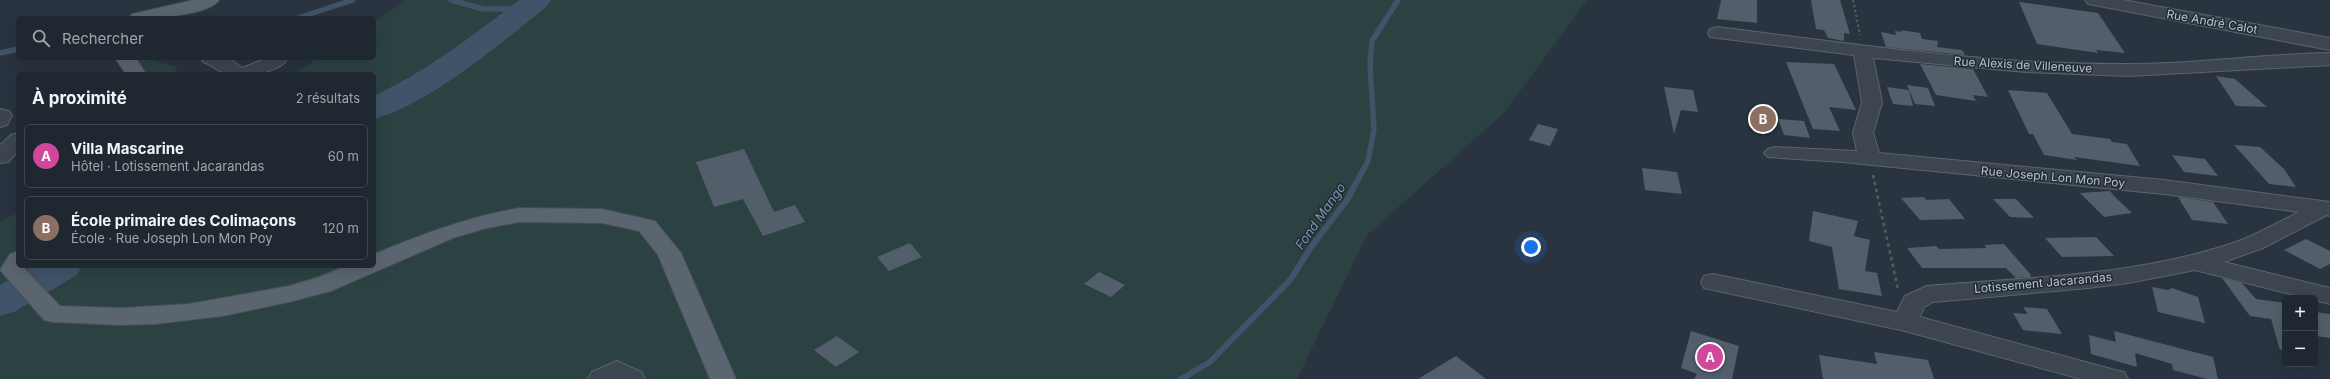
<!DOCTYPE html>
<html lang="fr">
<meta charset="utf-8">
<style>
:root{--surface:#1f2730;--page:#272f38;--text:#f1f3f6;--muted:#a1a5ab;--line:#3c444c;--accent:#bca0f2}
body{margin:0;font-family:Inter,sans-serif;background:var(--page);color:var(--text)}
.controls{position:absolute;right:12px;bottom:12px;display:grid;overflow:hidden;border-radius:6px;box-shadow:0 4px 16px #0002}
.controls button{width:36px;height:36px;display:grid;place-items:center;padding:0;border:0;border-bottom:1px solid var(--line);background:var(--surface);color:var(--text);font:20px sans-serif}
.you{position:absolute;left:1531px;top:247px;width:14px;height:14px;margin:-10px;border:3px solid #fff;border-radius:50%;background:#1a73e8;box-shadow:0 0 0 6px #1a73e833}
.badge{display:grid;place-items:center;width:26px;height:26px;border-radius:50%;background:var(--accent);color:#fff;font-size:13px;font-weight:700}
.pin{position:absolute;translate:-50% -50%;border:2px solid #fff;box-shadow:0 1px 4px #0006}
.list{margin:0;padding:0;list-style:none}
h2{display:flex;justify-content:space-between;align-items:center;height:52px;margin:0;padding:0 16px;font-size:17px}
h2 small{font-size:13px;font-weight:400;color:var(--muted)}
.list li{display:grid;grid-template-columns:26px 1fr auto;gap:12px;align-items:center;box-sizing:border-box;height:64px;margin:0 8px 8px;padding:0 8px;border:1px solid var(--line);border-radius:6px}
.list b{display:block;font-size:15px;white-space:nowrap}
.list p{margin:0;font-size:13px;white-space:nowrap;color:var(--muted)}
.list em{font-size:13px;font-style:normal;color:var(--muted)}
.icon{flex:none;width:22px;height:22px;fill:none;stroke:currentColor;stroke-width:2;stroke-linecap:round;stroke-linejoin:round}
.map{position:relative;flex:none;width:2330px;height:379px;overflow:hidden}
.search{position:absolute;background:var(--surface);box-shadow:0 4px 16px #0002;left:16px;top:16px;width:360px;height:44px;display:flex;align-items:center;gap:10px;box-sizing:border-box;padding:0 14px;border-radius:6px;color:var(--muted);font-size:15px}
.panel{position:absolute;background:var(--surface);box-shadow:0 4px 16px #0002;left:16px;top:72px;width:360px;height:196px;border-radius:6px}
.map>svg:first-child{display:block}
</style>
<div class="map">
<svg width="2330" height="379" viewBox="0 0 2330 379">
<rect width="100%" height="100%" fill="#293440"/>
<g fill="#2c4242">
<path d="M406 0H1587L1504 113 1367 235 1297 379H0V221L18 213V266H374V74H294L318 58H374V22Z"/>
<path d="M133 58H144L176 67 178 74H125Z"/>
</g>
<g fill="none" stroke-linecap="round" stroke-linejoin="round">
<g stroke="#405368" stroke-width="5.5">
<path d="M451 0 483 9H524"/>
<path d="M298 18 353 0"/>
<path d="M0 53 18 49"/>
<path d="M1363 171 1368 161 1374 129 1370 64 1372 41 1398 0"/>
</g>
<path stroke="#405368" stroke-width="6" d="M1181 379 1210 362 1291 279 1311 247 1347 200 1363 170"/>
<g fill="#405368" fill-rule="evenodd">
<path d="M519 0H551L547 6C503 42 428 105 374 119V96C426 71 473 36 519 0Z"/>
<path d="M33 266H82L77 275 14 312 0 316V285Z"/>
</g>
</g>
<g fill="#525f6b">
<path d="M1721 0H1757V23L1717 19Z"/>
<path d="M1811 0H1840L1850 34 1844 33V41L1828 38 1824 30 1816 29Z"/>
<path d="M2019 2 2098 13 2125 53 2096 50 2098 53 2037 44Z"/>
<path d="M1901 30 1920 33 1922 39 1938 41 1937 47 1962 50 1965 55 1886 47 1881 32 1896 35 1895 31 1902 32Z"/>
<path d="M1786 62 1834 64 1856 110 1829 107 1840 131 1813 129Z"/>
<path d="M1920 64 1973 69 1988 97 1973 95 1976 101 1936 95Z"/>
<path d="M2216 76 2235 79 2267 107 2236 106Z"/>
<path d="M1907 85 1928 88 1935 106 1915 104Z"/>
<path d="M1664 87 1693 90 1698 112 1681 110 1674 134Z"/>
<path d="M1887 87 1909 90 1913 106 1893 104Z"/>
<path d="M2008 90 2047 93 2072 134 2110 139 2112 142 2127 144 2140 166 2074 157 2077 160 2044 155 2033 134H2029Z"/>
<path d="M1778 119 1804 121 1810 138 1784 135Z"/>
<path d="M1538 124 1558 129 1550 146 1529 140Z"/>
<path d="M2234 145 2260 147 2284 169 2296 187 2269 184Z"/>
<path d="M744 149 774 212 795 205 805 222 763 236 743 199 714 207 696 162Z"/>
<path d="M2172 155 2205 159 2218 176 2184 172Z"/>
<path d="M1642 168 1677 172 1682 194 1645 190Z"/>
<path d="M2110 191 2115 197 2132 213 2104 217 2080 193Z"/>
<path d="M1924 197 1926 200 1949 199 1965 219 1920 220 1901 198Z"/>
<path d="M2178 197 2213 202 2228 224 2192 220Z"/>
<path d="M1993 199H2016L2034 218 2010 217Z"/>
<path d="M1813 211 1858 221 1854 236 1870 240 1865 271 1877 273 1882 296 1839 289 1832 247 1809 241Z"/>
<path d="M2096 237 2114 256 2062 257 2045 238Z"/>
<path d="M2306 239 2330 251V264L2320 269 2284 250Z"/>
<path d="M910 243 922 257 889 271 877 257Z"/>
<path d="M2004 244 2031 275 2030 277 2016 278 2006 268H1922L1907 248 1936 246 1939 249 1987 248 1984 245Z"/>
<path d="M1099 272 1125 285 1111 297 1084 284Z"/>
<path d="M2222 278 2242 283 2256 299 2285 303V349L2280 350 2271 319 2250 316Z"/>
<path d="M2152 287 2168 290 2172 288 2198 297 2205 323 2158 312Z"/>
<path d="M2023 307 2047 309 2062 334 2023 330 2013 313 2028 314Z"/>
<path d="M2315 312 2330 314V338L2315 336Z"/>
<path d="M1691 331 1739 346 1732 379H1694L1697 374 1681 368Z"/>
<path d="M2114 331 2213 357 2218 379H2207L2173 370 2172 364 2135 353 2137 367 2091 354 2089 335 2116 342Z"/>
<path d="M837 336 859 352 836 367 814 350Z"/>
<path d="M1874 352 1928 360 1934 379H1823L1819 355 1877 364Z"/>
<path d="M1456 356 1486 379H1418Z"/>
</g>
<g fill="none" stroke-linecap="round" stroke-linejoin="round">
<defs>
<g id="minor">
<path d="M2085 0H2123L2330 38V50L2094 5 2088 4Z"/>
<path d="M1717 27C1854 44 1991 65 2129 64 2196 64 2263 54 2330 53V65L2129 76 2026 72 1873 58 1882 102 1873 133 1879 153 2164 180 2330 202V216L2327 215 2263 248 2224 262 2330 288V304L2315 300V298H2306L2195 270 2128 283 2088 288 1933 302 1924 307 1920 317 2115 370 2124 372 2128 379H2081L1905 331 1704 288 1701 282 1704 276 1713 274 1897 312 1905 296 1927 286C2030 277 2137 276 2236 242 2258 234 2279 222 2299 212L2164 194 1842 162 1768 157 1764 153 1768 149 1775 147 1857 151 1853 133 1862 102 1854 55 1710 37 1708 33 1710 29Z"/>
<path d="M201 58H229L242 68 267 58H283L286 61C277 73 239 79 226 74 217 71 213 65 203 62Z"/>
<path d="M0 109 9 111 12 115 7 125 0 127Z"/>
<path d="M18 133V151L8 162 0 163V145L11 135Z"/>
<path d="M617 361 641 372 645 379H588L592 372Z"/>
</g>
<g id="major">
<path d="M194 0H219C207 17 148 18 129 18L132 14Z"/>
<path d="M115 58H136L146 74H126Z"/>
<path d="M520 208 602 209 655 221 681 253 736 379H710L658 255 639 231 602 223 520 222 487 228 453 238 331 291 289 302 223 316 155 324 121 325 53 322 44 320 0 270 10 254 18 251V266H26L25 269 60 306 121 308 189 304 289 286 319 277 346 266H374V254C423 234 467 217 520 208Z"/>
</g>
</defs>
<use href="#minor" stroke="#5a646d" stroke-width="2"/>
<use href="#major" stroke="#464f59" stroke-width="2"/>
<path stroke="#4b5f60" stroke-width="2" stroke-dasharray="2.5 2.5" stroke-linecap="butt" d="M1853 0 1860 35"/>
<path stroke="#4b5f60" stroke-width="2.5" stroke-dasharray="3.5 3.5" stroke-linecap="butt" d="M1873 175 1898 289"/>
<use href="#minor" fill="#3d4650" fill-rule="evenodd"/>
<use href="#major" fill="#5b6570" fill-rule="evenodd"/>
</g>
<g text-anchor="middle" stroke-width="3" stroke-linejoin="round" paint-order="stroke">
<g font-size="12" fill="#b9c1ca" stroke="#212b35">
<text transform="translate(2212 22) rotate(10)" y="4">Rue André Calot</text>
<text transform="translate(2023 65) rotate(3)" y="4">Rue Alexis de Villeneuve</text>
<text transform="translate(2053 177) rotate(5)" y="4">Rue Joseph Lon Mon Poy</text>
<text transform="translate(2043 283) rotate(-5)" y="4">Lotissement Jacarandas</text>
</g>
<g font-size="13" font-style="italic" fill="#7d94aa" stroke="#212b35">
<text transform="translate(1320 216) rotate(-55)" y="5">Fond Mango</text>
</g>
</g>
</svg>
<div class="controls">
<button>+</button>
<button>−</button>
</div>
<div class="you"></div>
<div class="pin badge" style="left:1710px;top:357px;background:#d1479c">A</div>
<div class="pin badge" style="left:1763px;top:119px;background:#8d6e63">B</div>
<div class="search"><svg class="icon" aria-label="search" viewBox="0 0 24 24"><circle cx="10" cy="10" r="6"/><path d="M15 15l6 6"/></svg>Rechercher</div>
<section class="panel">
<h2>À proximité<small>2 résultats</small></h2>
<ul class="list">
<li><span class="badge" style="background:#d1479c">A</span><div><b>Villa Mascarine</b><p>Hôtel · Lotissement Jacarandas</p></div><em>60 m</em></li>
<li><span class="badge" style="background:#8d6e63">B</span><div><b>École primaire des Colimaçons</b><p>École · Rue Joseph Lon Mon Poy</p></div><em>120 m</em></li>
</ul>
</section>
</div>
